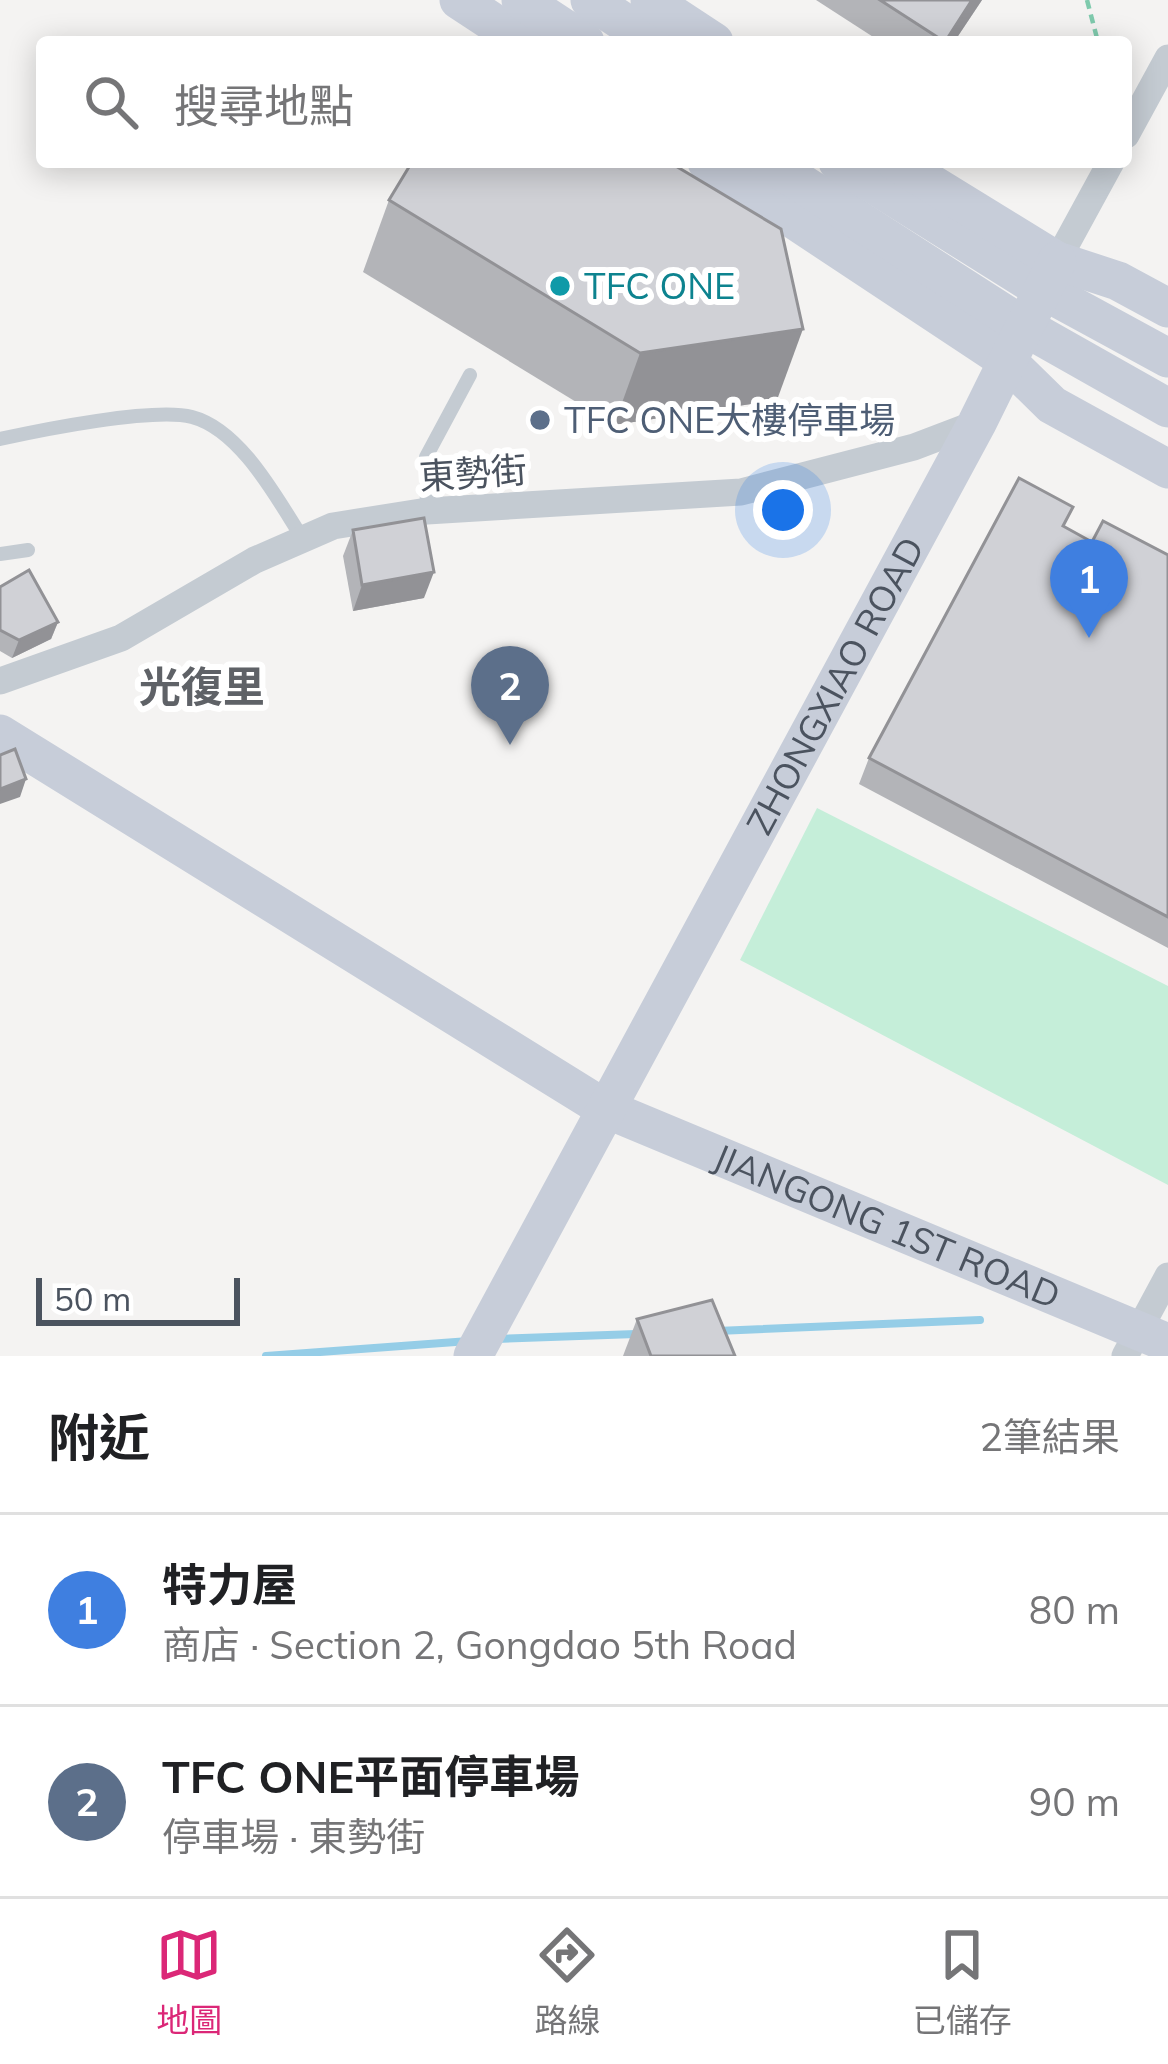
<!DOCTYPE html>
<html lang="zh-TW">
<meta charset="utf-8">
<style>
:root{--surface:#fff;--page:#f6f6f6;--text:#202124;--muted:#757577;--line:#e0e0e0;--accent:#db2777}
body{margin:0;font-family:Mulish,"Noto Sans TC",sans-serif;background:var(--page);color:var(--text)}
.scale{position:absolute;left:36px;bottom:30px;width:204px;box-sizing:border-box;padding-left:12px;border:6px solid #4b535f;border-top:0;font-size:33px;line-height:42px;white-space:nowrap;color:#4b535f;-webkit-text-stroke:9px #fff;paint-order:stroke}
.you{position:absolute;left:783px;top:510px;width:42px;height:42px;margin:-30px;border:9px solid #fff;border-radius:50%;background:#1a73e8;box-shadow:0 0 0 18px #1a73e833}
.badge{display:grid;place-items:center;width:78px;height:78px;border-radius:50%;background:var(--accent);color:#fff;font-size:39px;font-weight:700}
.pin{position:absolute;translate:-50% -99px;filter:drop-shadow(0 3px 6px #0008)}
.pin::after{content:'';position:absolute;top:63px;width:42px;height:36px;background:inherit;clip-path:polygon(0 0,100% 0,50% 100%)}
.list{margin:0;padding:0;list-style:none}
h2{display:flex;justify-content:space-between;align-items:center;height:156px;margin:0;padding:0 48px;font-size:51px}
h2 small{font-size:39px;font-weight:400;color:var(--muted)}
.list li{display:grid;grid-template-columns:78px 1fr auto;gap:36px;align-items:center;box-sizing:border-box;height:192px;padding:0 48px;border-top:3px solid var(--line)}
.list b{display:block;font-size:45px;white-space:nowrap}
.list p{margin:0;font-size:39px;white-space:nowrap;color:var(--muted)}
.list em{font-size:39px;font-style:normal;color:var(--muted)}
.icon{flex:none;width:66px;height:66px;fill:none;stroke:currentColor;stroke-width:2;stroke-linecap:round;stroke-linejoin:round}
.map{position:relative;flex:none;width:1168px;height:1356px;overflow:hidden}
.search{position:absolute;background:var(--surface);box-shadow:0 6px 30px #0003;left:36px;right:36px;top:36px;height:132px;display:flex;align-items:center;gap:30px;box-sizing:border-box;padding:0 42px;border-radius:12px;color:var(--muted);font-size:45px}
.sheet{height:540px;background:var(--surface)}
nav{display:flex;justify-content:space-around;align-items:center;box-sizing:border-box;height:168px;border-top:3px solid var(--line);background:var(--surface);font-size:33px;color:var(--muted)}
nav a{display:grid;justify-items:center;gap:6px}
nav .on{color:var(--accent)}
.map>svg:first-child{display:block}
</style>
<div class="map">
<svg width="1168" height="1356" viewBox="0 0 1168 1356">
<rect width="100%" height="100%" fill="#f4f3f2"/>
<path fill="#c5eed9" d="M817 808 1168 986V1185L740 960Z"/>
<g fill="none" stroke-linecap="round" stroke-linejoin="round">
<g stroke="#95cde7" stroke-width="8">
<path d="M717 1331 980 1320"/>
<path d="M496 1339 636 1334"/>
<path d="M266 1356 469 1341"/>
</g>
<path stroke="#7fcaad" stroke-width="4.5" stroke-dasharray="9 6" stroke-linecap="butt" d="M1087 0 1098 42"/>
<g stroke="#c4cbd2" stroke-width="14">
<path d="M0 439C41 430 154 407 192 417 241 430 277 499 303 539"/>
<path d="M427 511 426 457 470 375"/>
<path d="M0 554 28 550"/>
</g>
<g stroke="#c4cbd2" stroke-width="27">
<path d="M1126 135 1168 58"/>
<path d="M1057 261 1111 162"/>
<path d="M0 681 121 638 255 560 333 526 427 511 741 492 914 447 977 423"/>
<path d="M1125 1356 1168 1276"/>
</g>
<g stroke="#c7cdd9" stroke-width="39">
<path d="M459 0 523 42"/>
<path d="M521 0 585 42"/>
<path d="M590 0 654 42"/>
<path d="M650 0 714 42"/>
<path d="M707 162 1006 360 1052 405 1168 469"/>
<path d="M768 162 1023 326 1168 408"/>
<path d="M838 162 1043 290 1168 358"/>
<path d="M896 162 1057 261 1118 281 1168 308"/>
<path id="s1" d="M0 734 604 1108 1168 1343"/>
<path id="s2" d="M473 1356 977 423 1057 261"/>
</g>
</g>
<g fill="#b3b4b8">
<path d="M816 0H982L954 42H881Z"/>
<path d="M389 200 777 400 614 425 363 272Z"/>
<path d="M1066 527 1092 542 1168 555V948L859 784 869 758Z"/>
<path d="M353 530 424 598 353 611 343 556Z"/>
<path d="M0 587 58 622 51 639 12 658 0 651Z"/>
<path d="M637 1319 735 1356H623Z"/>
</g>
<g fill="#929296">
<path d="M972 0H982L954 42H945Z"/>
<path d="M803 329 777 400 614 425 640 353Z"/>
<path d="M434 572 424 598 353 611 362 585Z"/>
<path d="M58 622 51 639 12 658 19 640Z"/>
<path d="M26 779 20 797 0 804V789Z"/>
</g>
<g fill="#d0d1d6" stroke="#929296" stroke-width="3">
<path d="M880 0H972L945 42Z"/>
<path d="M412 162H669L781 229 803 329 640 353 389 200Z"/>
<path d="M1019 478 1073 507 1063 526 1092 542 1103 521 1168 555V917L869 758Z"/>
<path d="M424 518 434 572 362 585 353 530Z"/>
<path d="M29 570 58 622 19 640 0 630V587Z"/>
<path d="M15 749 26 779 0 789V755Z"/>
<path d="M712 1300 735 1356H651L637 1319Z"/>
</g>
<circle fill="#0f9aa8" stroke="#fff" stroke-width="4.5" cx="560" cy="286" r="12"/>
<circle fill="#5c6f8a" stroke="#fff" stroke-width="4.5" cx="540" cy="420" r="12"/>
<g text-anchor="middle" stroke-width="12" stroke-linejoin="round" paint-order="stroke">
<g font-size="36" fill="#0d838f" stroke="#fff" text-anchor="start">
<text x="584" y="299">TFC ONE</text>
</g>
<g font-size="36" fill="#4e5e75" stroke="#fff" text-anchor="start">
<text x="564" y="433">TFC ONE大樓停車場</text>
</g>
<g font-size="36" fill="#4b535f" stroke="#fff">
<text transform="translate(473 473) rotate(-4)" y="13">東勢街</text>
<text dy="13" stroke="none"><textPath href="#s2" startOffset="762">ZHONGXIAO ROAD</textPath></text>
<text dy="13" stroke="none"><textPath href="#s1" startOffset="1017">JIANGONG 1ST ROAD</textPath></text>
</g>
<g font-size="42" font-weight="bold" fill="#5f6267" stroke="#fff">
<text x="202" y="702">光復里</text>
</g>
</g>
</svg>
<div class="scale">50 m</div>
<div class="you"></div>
<div class="pin badge" style="left:1089px;top:638px;background:#3f7fe0">1</div>
<div class="pin badge" style="left:510px;top:745px;background:#5c6f8a">2</div>
<div class="search"><svg class="icon" aria-label="search" viewBox="0 0 24 24"><circle cx="10" cy="10" r="6"/><path d="M15 15l6 6"/></svg>搜尋地點</div>
</div>
<section class="sheet">
<h2>附近<small>2筆結果</small></h2>
<ul class="list">
<li><span class="badge" style="background:#3f7fe0">1</span><div><b>特力屋</b><p>商店 · Section 2, Gongdao 5th Road</p></div><em>80 m</em></li>
<li><span class="badge" style="background:#5c6f8a">2</span><div><b>TFC ONE平面停車場</b><p>停車場 · 東勢街</p></div><em>90 m</em></li>
</ul>
</section>
<nav>
<a class="on"><svg class="icon" aria-label="map" viewBox="0 0 24 24"><path d="M3 6l6-2 6 2 6-2v14l-6 2-6-2-6 2zM9 4v14M15 6v14"/></svg>地圖</a>
<a><svg class="icon" aria-label="directions" viewBox="0 0 24 24"><path d="M12 3l9 9-9 9-9-9zM9 14v-3h6M13 9l2 2-2 2"/></svg>路線</a>
<a><svg class="icon" aria-label="saved" viewBox="0 0 24 24"><path d="M7 4h10v16l-5-4-5 4z"/></svg>已儲存</a>
</nav>
